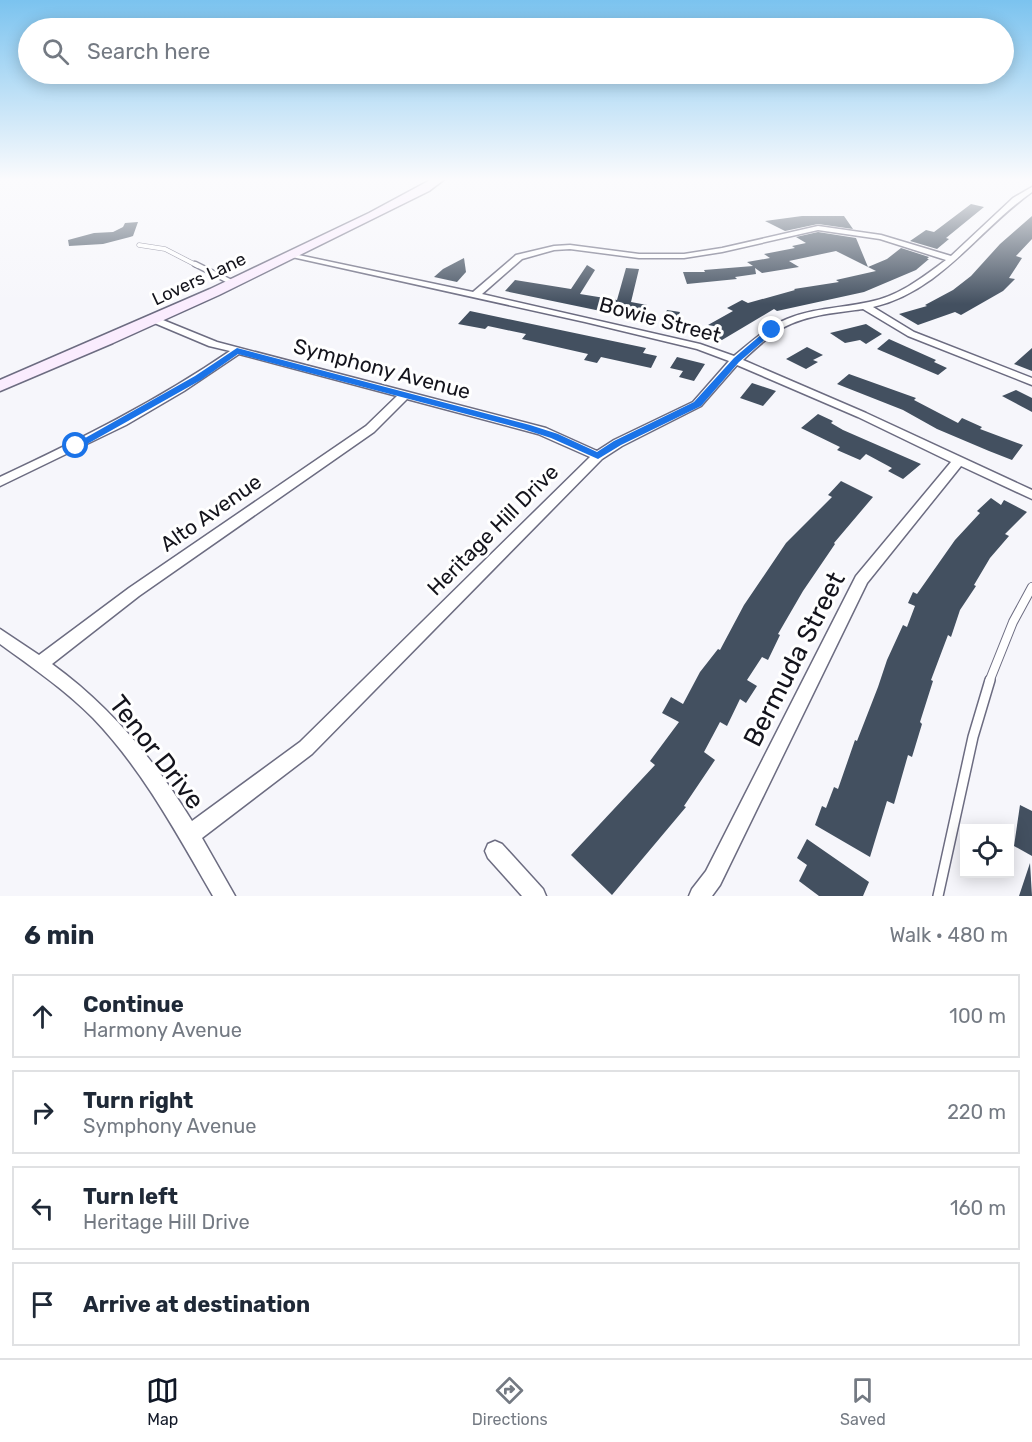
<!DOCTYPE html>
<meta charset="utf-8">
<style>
:root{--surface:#fff;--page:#f6f6f7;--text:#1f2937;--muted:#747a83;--line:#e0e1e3;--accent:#111827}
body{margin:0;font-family:Rubik,sans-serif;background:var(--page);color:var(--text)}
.controls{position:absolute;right:18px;bottom:18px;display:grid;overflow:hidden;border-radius:0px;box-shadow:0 3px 15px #0003}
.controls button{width:54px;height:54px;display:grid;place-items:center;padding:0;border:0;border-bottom:2px solid var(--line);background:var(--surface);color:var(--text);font:30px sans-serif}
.stop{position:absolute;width:18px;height:18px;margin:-14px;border:4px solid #1a73e8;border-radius:50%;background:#fff}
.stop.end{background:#1a73e8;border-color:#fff;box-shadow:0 2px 6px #0008}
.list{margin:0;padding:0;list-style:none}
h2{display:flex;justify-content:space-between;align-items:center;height:78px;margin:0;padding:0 24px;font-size:26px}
h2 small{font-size:20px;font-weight:400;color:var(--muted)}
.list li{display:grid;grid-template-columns:39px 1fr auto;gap:18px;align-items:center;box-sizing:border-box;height:84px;margin:0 12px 12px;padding:0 12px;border:2px solid var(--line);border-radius:0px}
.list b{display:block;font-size:22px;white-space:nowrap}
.list p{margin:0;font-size:20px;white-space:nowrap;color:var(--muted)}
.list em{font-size:20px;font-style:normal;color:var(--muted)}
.icon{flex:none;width:33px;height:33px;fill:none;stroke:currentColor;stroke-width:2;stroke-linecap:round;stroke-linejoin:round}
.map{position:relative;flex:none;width:1032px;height:896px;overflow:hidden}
.search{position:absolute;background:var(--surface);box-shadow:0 3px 15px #0003;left:18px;right:18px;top:18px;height:66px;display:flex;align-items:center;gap:15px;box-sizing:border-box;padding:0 21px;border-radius:33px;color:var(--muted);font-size:22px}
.sheet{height:462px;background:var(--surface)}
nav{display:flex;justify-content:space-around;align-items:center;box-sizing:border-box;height:84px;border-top:2px solid var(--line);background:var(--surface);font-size:16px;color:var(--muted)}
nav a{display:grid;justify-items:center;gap:3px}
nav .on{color:var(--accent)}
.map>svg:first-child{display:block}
</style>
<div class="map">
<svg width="1032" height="896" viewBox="0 0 1032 896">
<rect width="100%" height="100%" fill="#f6f6fb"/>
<g fill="#435060">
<path d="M971 204 984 207 946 238 949 239 937 249 910 241 926 230 934 232Z"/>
<path d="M802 216H844L853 229 818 224 785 231 765 221Z"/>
<path d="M1032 216V239L1016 256 1022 258 1009 278 1015 279 1003 291 961 315 955 312 918 325 899 314 927 306 925 305 953 290 971 276 1000 244Z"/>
<path d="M138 222 133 236 130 237 103 244 69 246 68 240 94 233 113 232 123 227 125 223Z"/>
<path d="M818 232 856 238 868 267 887 259 901 248 929 257 927 259H929L916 270 864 292 777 311 774 309 722 340 708 334 719 327 708 325 733 311 727 308 742 300 748 303 795 290 794 289 839 282 836 280 876 271 836 251 789 261 799 267 762 273 755 268 756 274 735 277 737 279 687 284 683 272H705L704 270 753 266 747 262 770 258 764 254 795 248 792 246 806 243 796 237Z"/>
<path d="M464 258 466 272 457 282 434 277 443 269Z"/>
<path d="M587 265 595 270 580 294 617 300 626 268 639 269 631 302 647 305 639 319 505 291 515 280 571 289Z"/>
<path d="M667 310 680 312 674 326 661 324Z"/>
<path d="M470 311 646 348 643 353 657 356 651 368 601 357 597 363 584 360 588 354 522 339 526 334 488 326 485 329 458 324Z"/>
<path d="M866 324 882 334 866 344 860 340 845 343 830 333Z"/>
<path d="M889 339 936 360 934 362 947 368 938 375 877 349Z"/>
<path d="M807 347 823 355 813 360 818 362 806 369 786 359Z"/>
<path d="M1032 348V371L1014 364Z"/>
<path d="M677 357 705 364 694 381 679 377 683 371 670 368Z"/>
<path d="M849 374 916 398 914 400 958 423 962 418 982 427 980 429 1023 445 1012 460 989 451 937 429 903 410 837 384Z"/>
<path d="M752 383 776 391 763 406 740 398Z"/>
<path d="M1016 390 1032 398V412L1002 396Z"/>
<path d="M818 414 833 421 831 423 843 430 921 464 903 479 888 471 892 468 866 454 860 460 837 450 840 447 801 428Z"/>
<path d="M841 481 873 497 834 543 835 544 803 591 778 634 780 635 768 660 762 657 747 680 757 686 746 703 740 699 727 726 720 722 704 752 715 760 684 806 686 807 612 895 571 855 655 765 650 761 679 722 662 713 671 697 683 704 700 672 718 649 720 650 744 605 786 543 832 497 828 495Z"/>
<path d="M991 498 1001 505 1004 500 1027 512 1005 534 1009 536 990 558 974 585 976 586 960 610 951 637 948 635 931 680 933 681 920 722 922 724 912 757 908 755 894 804 887 801 870 857 815 825 822 806 826 808 834 787 838 789 855 740 857 741 878 687 887 660 903 625 907 627 915 606 908 603 913 592 917 594 955 540 980 513 977 511Z"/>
<path d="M1020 805 1032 811V856L1014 846Z"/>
<path d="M807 839 869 882 863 896H819L799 881 807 865 797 858Z"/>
<path d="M1030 863 1032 896H1019Z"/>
</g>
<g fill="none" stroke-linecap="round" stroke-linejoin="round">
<defs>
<path id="lane-far3" d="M139 245 165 249 198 266"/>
<path id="lane-far2" d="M195 264 233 283"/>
<path id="lane-far1" d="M989 682 1013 622 1032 587"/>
<path id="lane" d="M938 896 973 737 990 680"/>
<g id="street">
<path d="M1032 187V192C978 230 941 291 873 307L914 332 1032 378V385L908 336 863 309C834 313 801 315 776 332 764 340 753 351 743 360L866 413 1032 490V499L961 466 867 583 720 885 712 896H689L692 889 706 871 856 576 951 462 858 417 737 365 701 406 622 446 602 459 312 754 202 838 235 896H213C177 834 143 770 93 718 65 690 32 667 0 644V629L39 655 129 588 366 426 397 396 239 354 184 391 126 425 0 486V477C79 440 157 401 230 351L209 346 152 322V318H158L217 342 546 428 597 451 614 440 693 402 729 361 697 349 585 322 292 257 288 255 289 253 473 292 516 255 554 246 570 245 639 254H684L722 248 818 226 881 235 951 256 1013 198ZM818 230 880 239 946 260C922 278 899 296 869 302 842 308 813 308 787 319 767 327 751 342 734 356L700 344 482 294 522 259 554 250 570 249 639 258H684L722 252ZM407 399 538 434 590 457 300 742 192 821C154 759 110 706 52 664L139 596 374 432Z"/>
<path d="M495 841 502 844 543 889 546 896H522L488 858 485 851 488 844Z"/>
</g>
<path id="secondary" d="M434 178H446L429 191 219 295 113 343 0 391V380L210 289 369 213Z"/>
</defs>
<use href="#lane-far3" stroke="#6c6c81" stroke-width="5"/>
<use href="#lane-far2" stroke="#6c6c81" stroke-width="7"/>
<use href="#lane-far1" stroke="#6c6c81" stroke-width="10"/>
<use href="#lane" stroke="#6c6c81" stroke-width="12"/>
<use href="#street" stroke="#6c6c81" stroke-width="3"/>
<use href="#secondary" stroke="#6c6c81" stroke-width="3"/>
<use href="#lane-far3" stroke="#fff" stroke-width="4"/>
<use href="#lane-far2" stroke="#fff" stroke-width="4.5"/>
<use href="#lane-far1" stroke="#fff" stroke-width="8"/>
<use href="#lane" stroke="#fff" stroke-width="9"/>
<use href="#street" fill="#fff" fill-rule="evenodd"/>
<use href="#secondary" fill="#faecfe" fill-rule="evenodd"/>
</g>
<linearGradient id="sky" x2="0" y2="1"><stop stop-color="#7bc3ef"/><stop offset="0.59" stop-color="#fbfbfd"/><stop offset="1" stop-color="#fbfbfd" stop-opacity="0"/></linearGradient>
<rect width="1032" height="304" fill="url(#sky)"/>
<path fill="#1a73e8" d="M769 328 776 330 739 362 701 406 621 445 598 459 551 438 523 429 238 354 201 380 80 448 71 446 195 376 237 348 530 425 558 434 597 452 614 441 694 402 734 358Z"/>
<g text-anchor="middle" stroke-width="6" stroke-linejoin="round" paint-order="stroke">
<g font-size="18" fill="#14141c" stroke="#fff">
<text transform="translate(199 279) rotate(-25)" y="6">Lovers Lane</text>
</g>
<g font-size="21" fill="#14141c" stroke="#fff">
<text transform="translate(660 320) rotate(15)" y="7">Bowie Street</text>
<text transform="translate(382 369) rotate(15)" y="7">Symphony Avenue</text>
<text transform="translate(211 513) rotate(-35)" y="7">Alto Avenue</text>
<text transform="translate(493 530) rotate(-45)" y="7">Heritage Hill Drive</text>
</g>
<g font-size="26" fill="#14141c" stroke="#fff">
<text transform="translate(794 659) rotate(-63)" y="9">Bermuda Street</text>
<text transform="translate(157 752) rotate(52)" y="9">Tenor Drive</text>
</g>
</g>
</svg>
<div class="controls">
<button><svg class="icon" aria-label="locate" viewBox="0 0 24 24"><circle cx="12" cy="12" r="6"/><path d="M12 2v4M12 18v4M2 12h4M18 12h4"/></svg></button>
</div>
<div class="stop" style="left:76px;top:446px"></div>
<div class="stop end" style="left:772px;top:330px"></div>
<div class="search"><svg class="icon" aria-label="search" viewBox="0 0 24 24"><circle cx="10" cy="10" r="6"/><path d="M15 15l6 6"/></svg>Search here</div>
</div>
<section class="sheet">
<h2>6 min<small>Walk · 480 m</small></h2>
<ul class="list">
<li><svg class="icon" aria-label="ahead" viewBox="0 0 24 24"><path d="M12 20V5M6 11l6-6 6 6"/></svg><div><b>Continue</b><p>Harmony Avenue</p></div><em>100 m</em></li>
<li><svg class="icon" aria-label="right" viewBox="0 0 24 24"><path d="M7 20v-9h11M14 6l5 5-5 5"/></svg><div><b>Turn right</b><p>Symphony Avenue</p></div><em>220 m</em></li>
<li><svg class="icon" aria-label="left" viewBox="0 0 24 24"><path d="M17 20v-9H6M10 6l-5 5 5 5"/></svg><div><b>Turn left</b><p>Heritage Hill Drive</p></div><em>160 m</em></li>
<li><svg class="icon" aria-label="arrive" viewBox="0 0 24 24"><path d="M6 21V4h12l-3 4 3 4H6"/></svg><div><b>Arrive at destination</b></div></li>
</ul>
</section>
<nav>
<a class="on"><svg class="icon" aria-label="map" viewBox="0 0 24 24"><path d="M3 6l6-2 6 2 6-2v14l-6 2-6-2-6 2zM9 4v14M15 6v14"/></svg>Map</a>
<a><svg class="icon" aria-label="directions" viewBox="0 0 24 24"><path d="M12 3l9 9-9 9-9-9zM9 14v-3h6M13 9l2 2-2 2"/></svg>Directions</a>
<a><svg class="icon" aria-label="saved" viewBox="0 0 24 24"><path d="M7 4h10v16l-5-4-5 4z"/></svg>Saved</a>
</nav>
